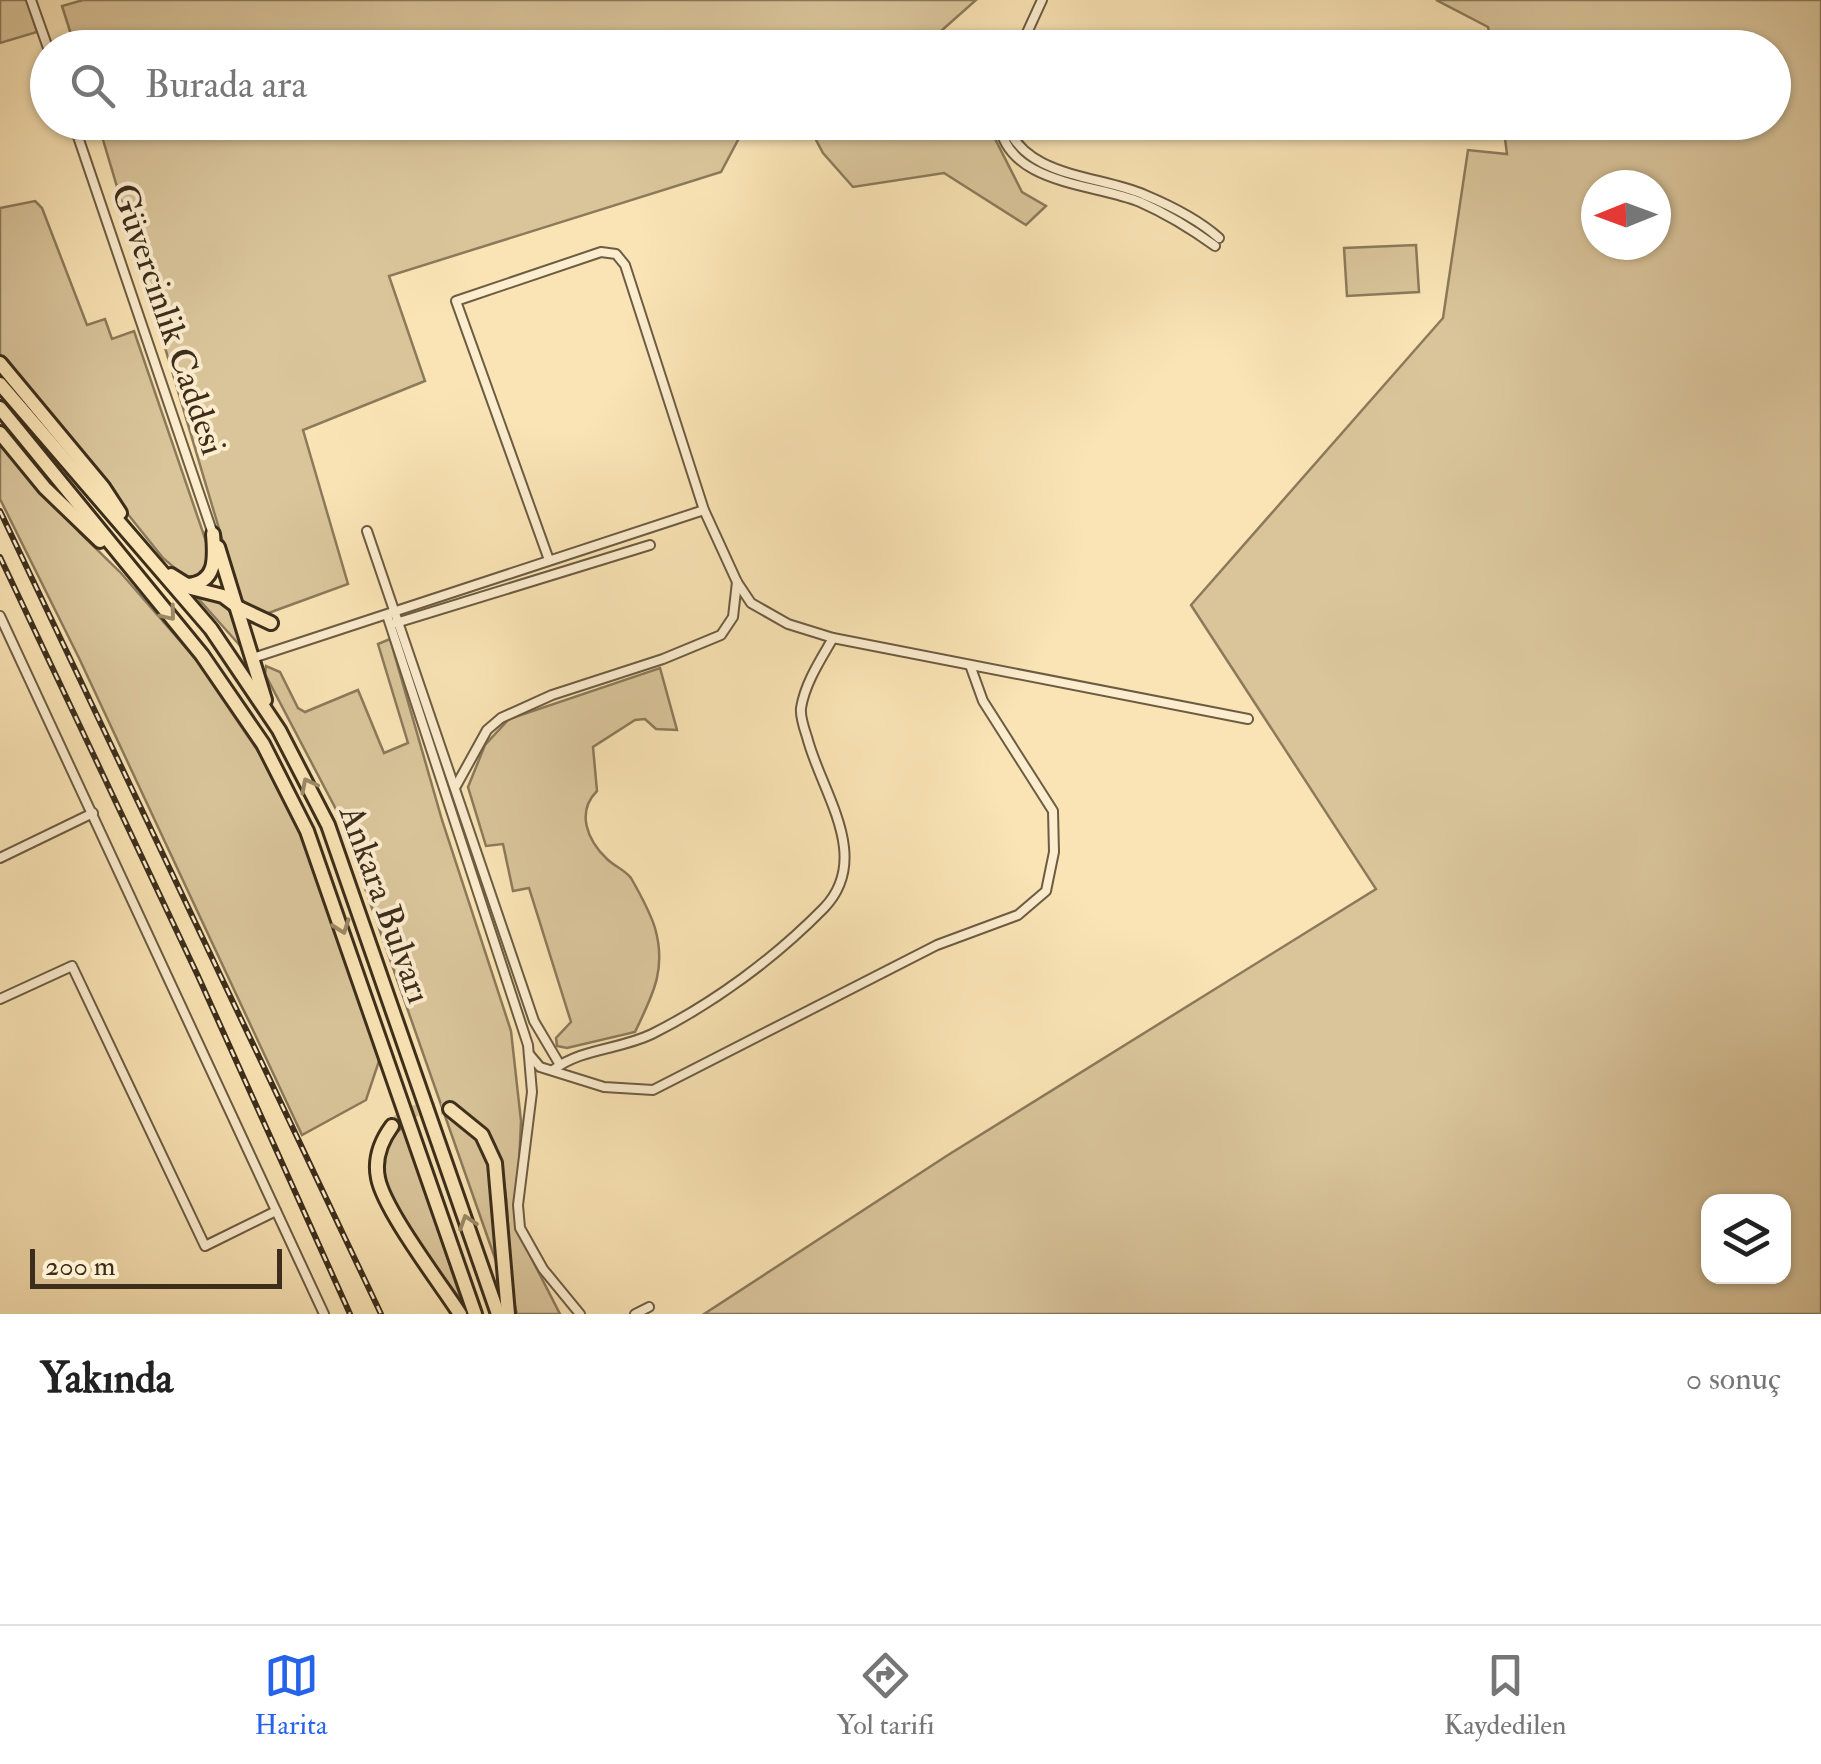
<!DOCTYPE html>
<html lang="tr">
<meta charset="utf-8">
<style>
:root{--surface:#fff;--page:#f6f6f6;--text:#222;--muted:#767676;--line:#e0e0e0;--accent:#2563eb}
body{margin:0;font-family:"IM FELL Double Pica",serif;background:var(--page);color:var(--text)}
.controls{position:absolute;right:30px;bottom:30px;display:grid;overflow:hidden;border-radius:20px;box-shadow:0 2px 8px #0004}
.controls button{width:90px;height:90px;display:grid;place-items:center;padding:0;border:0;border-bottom:2px solid var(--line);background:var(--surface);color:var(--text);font:50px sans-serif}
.compass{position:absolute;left:1581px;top:170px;width:90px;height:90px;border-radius:50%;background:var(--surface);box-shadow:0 2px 8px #0004;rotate:269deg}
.scale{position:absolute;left:30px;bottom:25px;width:252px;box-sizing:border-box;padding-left:10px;border:5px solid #3c2e1b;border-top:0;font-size:28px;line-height:35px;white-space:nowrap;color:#3c2e1b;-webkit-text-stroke:8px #fcedcf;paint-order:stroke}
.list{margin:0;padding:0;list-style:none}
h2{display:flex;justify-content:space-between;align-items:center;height:130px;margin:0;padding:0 40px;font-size:42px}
h2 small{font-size:32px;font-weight:400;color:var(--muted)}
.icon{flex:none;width:55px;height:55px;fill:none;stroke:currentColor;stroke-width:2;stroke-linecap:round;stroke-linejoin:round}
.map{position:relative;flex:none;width:1821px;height:1314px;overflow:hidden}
.search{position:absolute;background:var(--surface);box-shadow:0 2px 8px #0004;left:30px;right:30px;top:30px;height:110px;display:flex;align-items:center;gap:25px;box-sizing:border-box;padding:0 35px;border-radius:55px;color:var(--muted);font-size:38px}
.sheet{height:310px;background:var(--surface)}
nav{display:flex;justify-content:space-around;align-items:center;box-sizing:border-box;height:140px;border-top:2px solid var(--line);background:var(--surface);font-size:28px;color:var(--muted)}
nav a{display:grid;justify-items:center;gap:5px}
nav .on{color:var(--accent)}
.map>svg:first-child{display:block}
</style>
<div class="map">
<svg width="1821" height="1314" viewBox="0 0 1821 1314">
<rect width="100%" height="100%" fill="#fae4b5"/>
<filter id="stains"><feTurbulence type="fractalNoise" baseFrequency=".002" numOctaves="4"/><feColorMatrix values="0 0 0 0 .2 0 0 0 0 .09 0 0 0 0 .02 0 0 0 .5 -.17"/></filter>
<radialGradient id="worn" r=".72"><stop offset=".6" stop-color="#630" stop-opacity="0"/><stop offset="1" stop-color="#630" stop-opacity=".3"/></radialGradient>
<g fill="#dac59b" stroke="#8b7a5b" stroke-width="2.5" fill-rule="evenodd">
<path d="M0 0H27L37 32 0 43Z"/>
<path d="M83 0H976L932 39 934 47H75L62 6Z"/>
<path d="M1436 0H1821V1314H704L948 1155 1376 889 1191 605 1443 318 1468 150 1507 154 1503 123 1774 122V48L1492 47 1488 27ZM1596 185H1656V245H1596ZM1708 1202H1784V1276H1708Z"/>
<path d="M98 123H747L721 172 389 276 425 381 303 430 348 584 263 615 240 599Z"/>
<path d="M807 123H987L1022 192 1046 206 1026 225 944 173 853 187 823 153Z"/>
<path d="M35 201 42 208 87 325 105 319 112 339 134 331 211 556 210 565 200 577 184 576 163 558 0 355V208Z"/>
<path d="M1416 245 1419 292 1347 296 1344 248Z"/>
<path d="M0 438 80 533 120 572 194 657 264 760 304 842 381 1055 366 1100 302 1135 79 658 0 499Z"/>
<path d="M197 593 227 604 243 649 195 595Z"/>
<path d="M390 639 442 820 511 1031 521 1121 516 1228 560 1314H517C497 1243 530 1143 450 1103L485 1150 490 1170 497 1264 340 817 265 674 266 666 280 672 298 708 305 712 358 690 384 753 408 743 378 644Z"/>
<path d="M660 668 677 730 656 729 645 719 635 720 593 747 597 791C576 812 587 840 607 859 614 866 625 870 631 878 639 892 650 912 655 928 667 970 652 996 635 1032L567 1048 557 1046 556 1038 571 1022 529 888 513 891 503 844 486 846 468 787 485 745 509 719Z"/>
<path d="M404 1126 462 1302C439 1269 363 1183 387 1143 390 1137 399 1131 404 1126Z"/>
</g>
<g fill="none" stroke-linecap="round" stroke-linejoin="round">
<path stroke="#d4c096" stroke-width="12" stroke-dasharray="12 6" stroke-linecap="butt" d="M392 1126C413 1106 422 1109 450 1109"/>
<defs>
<g id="minor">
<path d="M31 0 48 48"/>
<path d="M1020 48 1042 0"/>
<path d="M73 122 213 534"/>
<path d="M999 122C1007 185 1094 183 1140 202 1165 213 1193 230 1215 246"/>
<path d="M1006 122C1023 178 1100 175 1145 195 1169 205 1200 221 1219 238"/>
<path d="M367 531 534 1021 560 1065"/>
<path d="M549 560 456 301 601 252 616 254 625 265 704 510 737 582 751 603 788 624 833 638 1248 719"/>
<path d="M387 615 528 1045 532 1092 518 1205 520 1228 543 1269 580 1314"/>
<path d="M0 616 324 1314"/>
<path d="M396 623 650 545"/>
<path d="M253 658 704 510"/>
<path d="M456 786 487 730 501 718 552 695 663 659 721 635 733 617 737 582"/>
<path d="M0 858 93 813"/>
<path d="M0 999 72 966 205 1246 276 1211"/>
<path d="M529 1054 540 1067 604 1087 653 1090 937 945 1018 915 1046 891 1054 852 1053 811 983 701 970 665"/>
<path d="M553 1070C582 1048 619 1050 652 1034 714 1003 775 958 824 908 873 857 821 792 807 737 804 728 800 717 801 708 805 683 821 659 833 638"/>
<path d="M635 1314 649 1307"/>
</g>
<g id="primary">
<path d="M0 363 103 487 120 513"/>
<path d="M0 384 211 629 279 730 328 825 498 1314"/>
<path d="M0 408 202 655 263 744 307 831 475 1314"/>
<path d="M0 433 45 488 100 541"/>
<path d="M218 547 265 700"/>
<path d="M171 575 187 585C217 583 215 558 213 534"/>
<path d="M187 587 223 596 239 608 271 623"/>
<path d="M450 1109 482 1135 495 1163 508 1314"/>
<path d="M392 1126C381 1141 374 1158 378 1178 384 1210 440 1283 460 1314"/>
</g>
</defs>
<use href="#minor" stroke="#6c5c42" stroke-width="12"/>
<use href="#primary" stroke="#3c2e1b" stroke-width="18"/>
<use href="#minor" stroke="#fcedcf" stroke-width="8"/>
<use href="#primary" stroke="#fae4b5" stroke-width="12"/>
<defs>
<g id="rail">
<path d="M0 511 381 1314"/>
<path d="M0 557 198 976 350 1314"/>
</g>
</defs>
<use href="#rail" stroke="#3c2e1b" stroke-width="6"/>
<use href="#rail" stroke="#fcedcf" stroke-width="2.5" stroke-dasharray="8" stroke-linecap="butt"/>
</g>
<defs><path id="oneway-chevron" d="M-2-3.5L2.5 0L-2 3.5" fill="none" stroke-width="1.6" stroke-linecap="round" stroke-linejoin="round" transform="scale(2.5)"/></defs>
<g stroke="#9b8968">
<use href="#oneway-chevron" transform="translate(169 614) rotate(51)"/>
<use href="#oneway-chevron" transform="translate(308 785) rotate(-117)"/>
<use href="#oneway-chevron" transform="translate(342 927) rotate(70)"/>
<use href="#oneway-chevron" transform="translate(467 1222) rotate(-108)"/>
</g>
<g text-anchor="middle" stroke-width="8" stroke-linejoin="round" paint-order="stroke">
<g font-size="35" fill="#3c2e1b" stroke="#fcedcf">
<text transform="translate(169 319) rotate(71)" y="12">Güvercinlik Caddesi</text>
<text transform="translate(386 904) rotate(70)" y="12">Ankara Bulvarı</text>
</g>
</g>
<rect width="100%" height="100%" filter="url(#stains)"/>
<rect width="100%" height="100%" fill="url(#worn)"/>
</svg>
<div class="controls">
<button><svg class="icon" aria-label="layers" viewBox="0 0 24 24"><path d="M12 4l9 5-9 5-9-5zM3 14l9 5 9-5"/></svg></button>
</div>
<svg class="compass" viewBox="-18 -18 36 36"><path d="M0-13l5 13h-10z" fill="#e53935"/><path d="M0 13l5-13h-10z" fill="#767676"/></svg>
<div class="scale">200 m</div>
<div class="search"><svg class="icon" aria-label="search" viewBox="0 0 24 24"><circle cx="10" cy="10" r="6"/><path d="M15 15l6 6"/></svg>Burada ara</div>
</div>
<section class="sheet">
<h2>Yakında<small>0 sonuç</small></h2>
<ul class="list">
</ul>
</section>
<nav>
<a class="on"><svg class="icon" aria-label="map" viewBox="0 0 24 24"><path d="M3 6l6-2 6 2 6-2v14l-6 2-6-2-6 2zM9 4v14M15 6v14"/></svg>Harita</a>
<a><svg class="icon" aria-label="directions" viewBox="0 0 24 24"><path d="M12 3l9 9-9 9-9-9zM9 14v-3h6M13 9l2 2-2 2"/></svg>Yol tarifi</a>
<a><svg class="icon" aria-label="saved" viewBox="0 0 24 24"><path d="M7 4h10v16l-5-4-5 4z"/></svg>Kaydedilen</a>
</nav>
